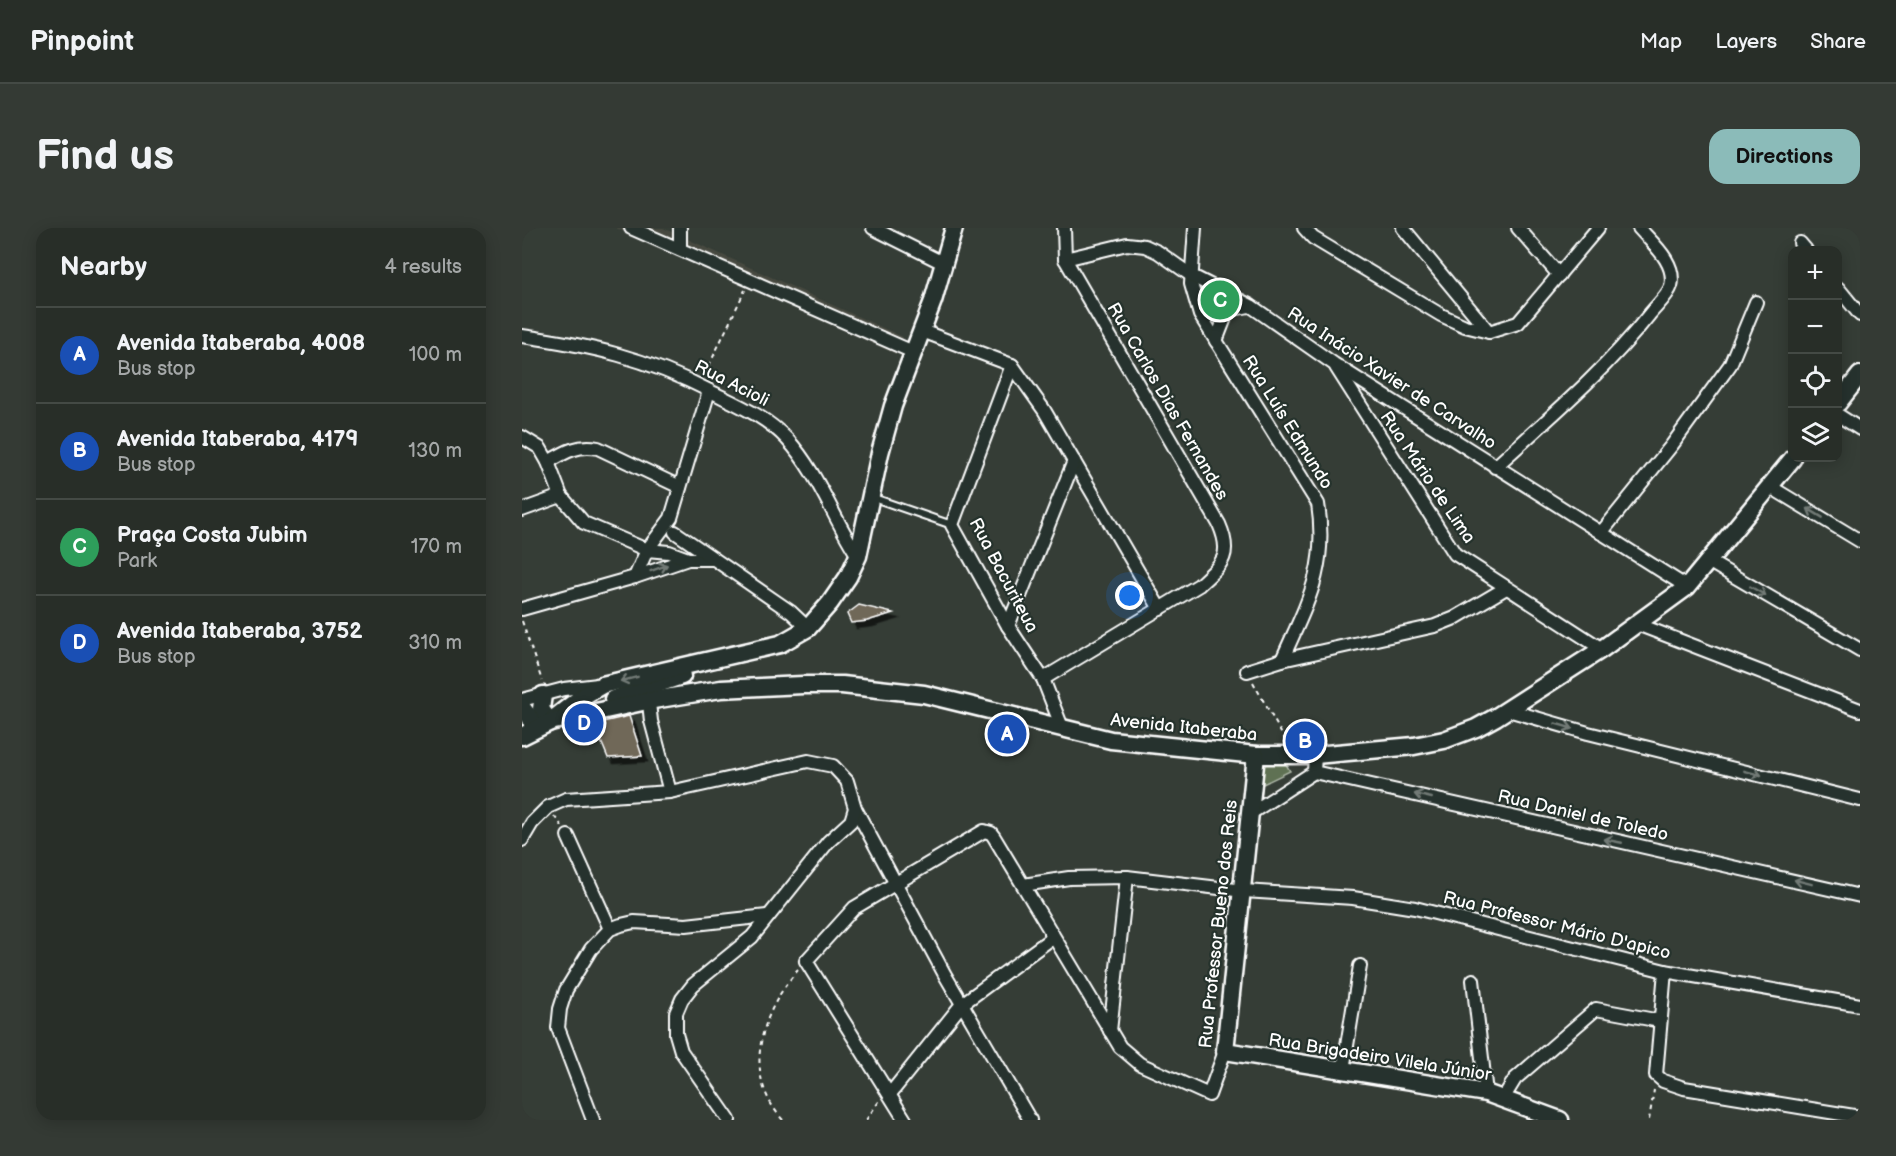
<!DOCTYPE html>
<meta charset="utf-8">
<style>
:root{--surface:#282e28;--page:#343a34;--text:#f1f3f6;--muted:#a5a8a8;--line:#444a45;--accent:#8bbbb9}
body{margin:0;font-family:"Balsamiq Sans",sans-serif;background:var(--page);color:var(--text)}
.controls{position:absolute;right:18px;top:18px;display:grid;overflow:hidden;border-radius:12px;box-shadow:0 3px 15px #0003}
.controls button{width:54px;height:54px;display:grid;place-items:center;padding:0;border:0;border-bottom:2px solid var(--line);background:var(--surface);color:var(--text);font:30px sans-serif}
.you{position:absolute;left:608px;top:368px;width:21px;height:21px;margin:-15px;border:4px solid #fff;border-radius:50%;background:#1a73e8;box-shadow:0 0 0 9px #1a73e833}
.badge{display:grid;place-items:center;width:39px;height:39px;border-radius:50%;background:var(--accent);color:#fff;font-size:20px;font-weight:700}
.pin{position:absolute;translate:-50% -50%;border:3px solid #fff;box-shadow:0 2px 6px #0006}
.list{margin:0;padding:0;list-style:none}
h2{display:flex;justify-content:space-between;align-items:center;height:78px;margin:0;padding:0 24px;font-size:26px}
h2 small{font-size:20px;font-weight:400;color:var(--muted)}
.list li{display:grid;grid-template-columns:39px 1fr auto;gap:18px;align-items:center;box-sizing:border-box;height:96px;padding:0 24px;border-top:2px solid var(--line)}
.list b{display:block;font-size:22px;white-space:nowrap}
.list p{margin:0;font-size:20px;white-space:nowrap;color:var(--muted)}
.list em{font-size:20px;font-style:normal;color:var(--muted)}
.icon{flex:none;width:33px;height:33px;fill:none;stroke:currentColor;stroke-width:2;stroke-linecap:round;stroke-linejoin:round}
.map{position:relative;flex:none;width:1338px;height:892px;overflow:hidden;border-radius:18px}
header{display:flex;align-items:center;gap:36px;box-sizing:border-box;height:84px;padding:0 30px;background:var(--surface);border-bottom:2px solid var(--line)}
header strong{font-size:28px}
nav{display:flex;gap:33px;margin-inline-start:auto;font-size:21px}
.intro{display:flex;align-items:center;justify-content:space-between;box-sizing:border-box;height:144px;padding:0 36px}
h1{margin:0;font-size:42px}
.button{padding:15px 27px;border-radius:18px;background:var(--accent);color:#111;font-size:21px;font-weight:700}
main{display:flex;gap:36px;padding:0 36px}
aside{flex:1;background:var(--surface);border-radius:18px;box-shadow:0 3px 15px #0003}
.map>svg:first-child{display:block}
</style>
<header>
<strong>Pinpoint</strong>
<nav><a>Map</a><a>Layers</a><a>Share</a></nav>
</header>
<div class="intro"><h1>Find us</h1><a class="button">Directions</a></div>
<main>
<aside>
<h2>Nearby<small>4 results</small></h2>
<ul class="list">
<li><span class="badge" style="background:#1a4fb4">A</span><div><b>Avenida Itaberaba, 4008</b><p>Bus stop</p></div><em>100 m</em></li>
<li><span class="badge" style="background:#1a4fb4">B</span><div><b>Avenida Itaberaba, 4179</b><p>Bus stop</p></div><em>130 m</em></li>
<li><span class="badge" style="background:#2e9e5b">C</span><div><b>Praça Costa Jubim</b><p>Park</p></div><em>170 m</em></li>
<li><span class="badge" style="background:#1a4fb4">D</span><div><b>Avenida Itaberaba, 3752</b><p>Bus stop</p></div><em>310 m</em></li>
</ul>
</aside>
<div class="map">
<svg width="1338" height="892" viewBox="0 0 1338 892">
<defs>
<filter id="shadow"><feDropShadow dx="5.5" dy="5.5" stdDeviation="0" flood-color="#0009"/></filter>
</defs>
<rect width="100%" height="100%" fill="#353d36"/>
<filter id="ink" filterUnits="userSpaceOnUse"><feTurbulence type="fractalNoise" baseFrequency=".0167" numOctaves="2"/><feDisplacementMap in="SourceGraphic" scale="12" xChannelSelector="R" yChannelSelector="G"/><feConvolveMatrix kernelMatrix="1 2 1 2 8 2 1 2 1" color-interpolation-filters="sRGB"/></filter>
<g filter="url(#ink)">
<path fill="#474a40" d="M94 0H141L381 109 374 126Z"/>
<path fill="#5f7153" stroke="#afb8a9" stroke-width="1.5" d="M741 531H761L768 543 739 557Z"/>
<g fill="#706759" stroke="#fff" stroke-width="1.5" filter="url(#shadow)">
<path d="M337 377 371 385 345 393 329 395 325 386Z"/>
<path d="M107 488 120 528 86 530 72 496Z"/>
</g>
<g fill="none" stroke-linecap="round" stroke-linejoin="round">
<defs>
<path id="lane" d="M349 269 430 297"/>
<g id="street">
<path d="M109 0 391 124"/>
<path d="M351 0 423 36"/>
<path d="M673 0 669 56 678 87 796 276C806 341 785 375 760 432"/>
<path d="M782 0 791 10 919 87 943 98 967 104 996 95 1076 0"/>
<path d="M881 0 967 104"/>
<path d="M996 0 1037 47"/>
<path d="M1278 15 1284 22"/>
<path d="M158 21V0"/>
<path d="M543 31 605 16 623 18 636 24 670 48 729 78 812 136 1165 359"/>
<path d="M1316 60 1338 87"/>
<path d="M400 103 490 137 522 182 638 381"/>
<path d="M0 108C71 118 124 130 188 163 216 177 243 188 265 211 296 245 311 290 336 328"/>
<path d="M694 113 706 82 727 78"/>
<path d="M490 137 430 297 486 398 521 451 541 502"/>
<path d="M814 139 933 326 1080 421"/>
<path d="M187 163 149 290 125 322 113 349 166 331H192"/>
<path d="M1316 187 1338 201"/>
<path d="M0 209 18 220 26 234 39 268 62 295 125 322 147 324 166 331"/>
<path d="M26 234C43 224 56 216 76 220L158 259"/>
<path d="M973 239C1027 190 1082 144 1127 87 1133 79 1146 68 1149 58 1155 35 1130 15 1117 0"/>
<path d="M1247 258 1338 313"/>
<path d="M0 282 39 268"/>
<path d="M153 304 269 384 286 400"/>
<path d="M1079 305 1150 217 1208 137 1234 74"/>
<path d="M1186 333 1338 422"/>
<path d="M0 381 113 349"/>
<path d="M1115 396 1338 482"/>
<path d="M486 398 552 233"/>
<path d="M725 443 760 432 913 398 933 390 984 360"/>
<path d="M521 451 677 357C700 336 711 328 697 296L543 31 542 0"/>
<path d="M126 466 129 493 148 564"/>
<path d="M0 472 42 461 76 457"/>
<path d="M986 482 1066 505 1338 572"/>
<path d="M793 527 792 544 1338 668"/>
<path d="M333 580 423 747 508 892"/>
<path d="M729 585 792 544"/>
<path d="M46 608 88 701"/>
<path d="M0 612 10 595 26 579 44 571 148 564 286 533 311 538 325 553 333 580 329 593 306 614 230 709 171 757 160 771 154 785V806L159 823 207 892"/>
<path d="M501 657 547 650 605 649 722 663 831 670 893 680 1143 743 1338 777"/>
<path d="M1143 743 1134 847 1141 853 1162 860 1338 889"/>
<path d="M951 752 964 865"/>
<path d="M588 803 605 649"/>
<path d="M821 842 838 738"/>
<path d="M368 866 440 776 530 710"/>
<path d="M982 869 993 851 1074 781 1138 793"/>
<path d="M71 892 36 800 38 781 44 762 69 721 88 701 99 697 112 694 164 697 245 688"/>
<path d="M383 892 284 733 332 680 462 603 469 605 472 609 598 819 618 836 687 867 703 823"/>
</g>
<g id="secondary">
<path d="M1316 175 1338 147"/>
<path d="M21 467 19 481 28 494"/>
<path d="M91 471 160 448"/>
<path d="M0 479 9 491 11 502"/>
<path d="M31 491 58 470 80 457 258 416 286 400 308 375 326 349 336 328 358 225 371 178 411 73 432 0"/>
<path d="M0 508 28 494 125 473 199 461 281 457H320L402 466 589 512 734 527H793L892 518 922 512 954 500 974 489 1080 421 1165 359 1271 230"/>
<path d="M734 527 703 823 964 865 1038 892"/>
</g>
</defs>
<use href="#lane" stroke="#fff" stroke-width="10"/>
<use href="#street" stroke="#fff" stroke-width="16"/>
<use href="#secondary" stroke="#fff" stroke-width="21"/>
<g stroke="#fff" stroke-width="2" stroke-dasharray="4.5 4.5" stroke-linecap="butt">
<path d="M183 146 223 62"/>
<path d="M0 393 20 453"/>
<path d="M731 454 763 512"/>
<path d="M32 588 40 598"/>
<path d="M261 892C219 846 239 784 276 742"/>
<path d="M344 892 358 872"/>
<path d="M1127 892 1132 862"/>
</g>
<use href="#lane" stroke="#26332d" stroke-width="6"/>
<use href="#street" stroke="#26332d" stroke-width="12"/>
<use href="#secondary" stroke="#26332d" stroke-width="16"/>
</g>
<defs><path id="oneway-shaft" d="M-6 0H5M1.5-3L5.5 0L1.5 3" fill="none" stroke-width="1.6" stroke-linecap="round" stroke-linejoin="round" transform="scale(1.5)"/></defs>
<g stroke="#727a76">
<use href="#oneway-shaft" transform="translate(1293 285) rotate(-149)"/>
<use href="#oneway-shaft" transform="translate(137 340) rotate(-20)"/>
<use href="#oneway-shaft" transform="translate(1236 363) rotate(30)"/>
<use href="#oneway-shaft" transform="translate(107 451) rotate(166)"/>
<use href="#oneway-shaft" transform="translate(1042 498) rotate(16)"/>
<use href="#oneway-shaft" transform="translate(1231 545) rotate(14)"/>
<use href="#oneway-shaft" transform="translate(901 568) rotate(-167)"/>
<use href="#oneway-shaft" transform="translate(1091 613) rotate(-169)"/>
<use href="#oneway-shaft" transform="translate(1281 654) rotate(-166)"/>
</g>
</g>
<g text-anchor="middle" stroke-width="4.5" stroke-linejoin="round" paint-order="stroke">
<g font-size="18" fill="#fff" stroke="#26332d">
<text transform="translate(870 150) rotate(33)" y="6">Rua Inácio Xavier de Carvalho</text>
<text transform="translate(210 155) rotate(27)" y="6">Rua Acioli</text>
<text transform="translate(646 173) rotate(60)" y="6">Rua Carlos Dias Fernandes</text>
<text transform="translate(766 194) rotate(58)" y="6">Rua Luís Edmundo</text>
<text transform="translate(906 249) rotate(56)" y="6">Rua Mário de Lima</text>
<text transform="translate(482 347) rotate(62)" y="6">Rua Bacuriteua</text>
<text transform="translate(662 499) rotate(6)" y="6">Avenida Itaberaba</text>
<text transform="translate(1061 587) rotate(13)" y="6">Rua Daniel de Toledo</text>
<text transform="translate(696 696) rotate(-84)" y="6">Rua Professor Bueno dos Reis</text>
<text transform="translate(1035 697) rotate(14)" y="6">Rua Professor Mário D'apico</text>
<text transform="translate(858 829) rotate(9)" y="6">Rua Brigadeiro Vilela Júnior</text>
</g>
</g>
</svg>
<div class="controls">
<button>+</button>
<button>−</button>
<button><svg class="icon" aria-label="locate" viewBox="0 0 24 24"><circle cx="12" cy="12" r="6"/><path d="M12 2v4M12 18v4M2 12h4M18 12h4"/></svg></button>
<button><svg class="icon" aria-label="layers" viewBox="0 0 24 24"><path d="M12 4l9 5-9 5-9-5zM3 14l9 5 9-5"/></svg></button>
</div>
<div class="you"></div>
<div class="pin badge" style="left:485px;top:506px;background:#1a4fb4">A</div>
<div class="pin badge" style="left:783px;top:513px;background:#1a4fb4">B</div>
<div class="pin badge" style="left:698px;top:72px;background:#2e9e5b">C</div>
<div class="pin badge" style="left:62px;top:495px;background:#1a4fb4">D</div>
</div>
</main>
